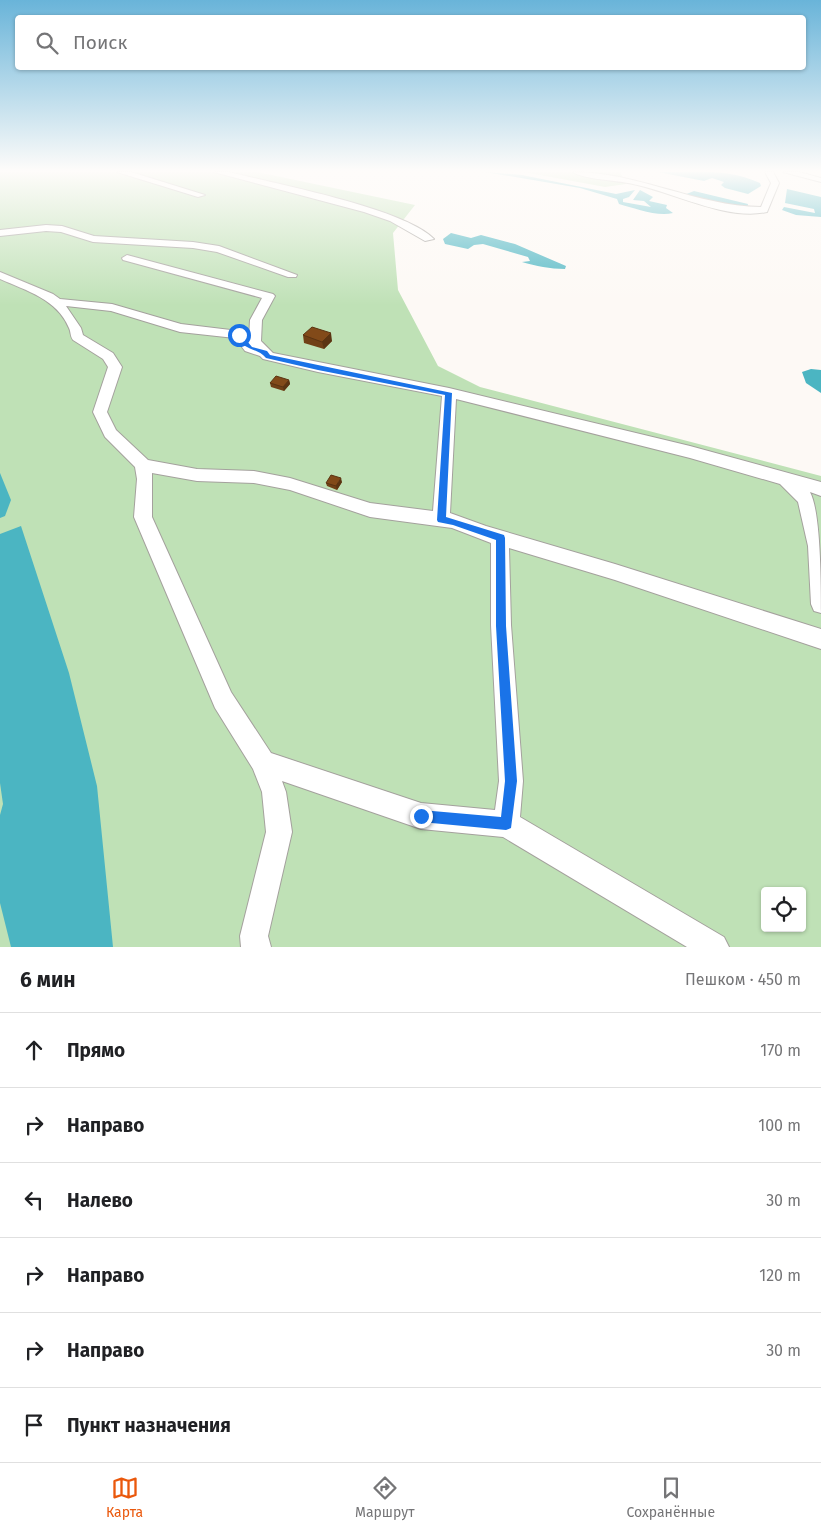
<!DOCTYPE html>
<html lang="ru">
<meta charset="utf-8">
<style>
:root{--surface:#fff;--page:#f6f6f6;--text:#202124;--muted:#757577;--line:#e0e0e0;--accent:#ea580c}
body{margin:0;font-family:"Fira Sans",sans-serif;background:var(--page);color:var(--text)}
.controls{position:absolute;right:15px;bottom:15px;display:grid;overflow:hidden;border-radius:5px;box-shadow:0 1px 4px #0004}
.controls button{width:45px;height:45px;display:grid;place-items:center;padding:0;border:0;border-bottom:1px solid var(--line);background:var(--surface);color:var(--text);font:25px sans-serif}
.stop{position:absolute;width:15px;height:15px;margin:-11px;border:4px solid #1a73e8;border-radius:50%;background:#fff}
.stop.end{background:#1a73e8;border-color:#fff;box-shadow:0 1px 5px #0008}
.list{margin:0;padding:0;list-style:none}
h2{display:flex;justify-content:space-between;align-items:center;height:65px;margin:0;padding:0 20px;font-size:21px}
h2 small{font-size:16px;font-weight:400;color:var(--muted)}
.list li{display:grid;grid-template-columns:32px 1fr auto;gap:15px;align-items:center;box-sizing:border-box;height:75px;padding:0 20px;border-top:1px solid var(--line)}
.list b{display:block;font-size:19px;white-space:nowrap}
.list em{font-size:16px;font-style:normal;color:var(--muted)}
.icon{flex:none;width:28px;height:28px;fill:none;stroke:currentColor;stroke-width:2;stroke-linecap:round;stroke-linejoin:round}
.map{position:relative;flex:none;width:821px;height:947px;overflow:hidden}
.search{position:absolute;background:var(--surface);box-shadow:0 1px 4px #0004;left:15px;right:15px;top:15px;height:55px;display:flex;align-items:center;gap:12px;box-sizing:border-box;padding:0 18px;border-radius:5px;color:var(--muted);font-size:19px}
.sheet{height:515px;background:var(--surface)}
nav{display:flex;justify-content:space-around;align-items:center;box-sizing:border-box;height:70px;border-top:1px solid var(--line);background:var(--surface);font-size:14px;color:var(--muted)}
nav a{display:grid;justify-items:center;gap:2px}
nav .on{color:var(--accent)}
.map>svg:first-child{display:block}
</style>
<div class="map">
<svg width="821" height="947" viewBox="0 0 821 947">
<rect width="100%" height="100%" fill="#fdf9f5"/>
<g fill="#bfe1b6" fill-rule="evenodd">
<path d="M0 172H257L415 205 393 233 398 290 438 366 480 387 821 476V947H0ZM765 891H802V928H765Z"/>
<path d="M524 172H620L626 184 605 187Z"/>
</g>
<g fill="#4bb5c2">
<path d="M485 172 522 175 616 194 635 190 629 197 623 199V202L651 207 644 201 633 200 640 190 653 197 649 201 667 205 666 208 673 213C657 217 634 208 619 204L617 199 580 188Z"/>
<path d="M658 172C694 172 727 168 760 183L761 186 748 194 725 188 721 185 724 182 712 178 704 181Z"/>
<path d="M787 189 821 197V217L796 215 782 210 784 207 815 213 814 209 785 203Z"/>
<path d="M694 191 748 204 747 209 684 195Z"/>
<path d="M451 233 471 238 481 235 515 244 566 266 565 269C550 269 536 266 522 262L530 261 528 257 483 244 474 245 468 249 445 244 443 239Z"/>
<path d="M811 369 821 370V393L806 383 802 372Z"/>
<path d="M0 473 11 500 5 516 0 518Z"/>
<path d="M21 526 69 673 97 786 113 947H11L0 903V815L3 804 0 783V534Z"/>
</g>
<g fill="none" stroke-linecap="round" stroke-linejoin="round">
<defs>
<g id="minor">
<path d="M117 172H131L205 195 198 197Z"/>
<path d="M214 172H229C275 184 404 208 434 239L425 241 390 221 364 212Z"/>
<path d="M573 172C638 172 696 206 761 207L771 183 765 172H773L779 183 767 212C726 221 673 192 633 184 617 180 586 180 573 172Z"/>
<path d="M783 172H799L821 178V182Z"/>
<path d="M46 225 62 226 94 236 193 242 219 246 297 275 296 277H288L217 252 193 248 93 242 61 232 46 231 0 236V230Z"/>
<path d="M127 255 273 294 275 296 262 320 261 341 273 353 449 388 690 446 821 482V496L810 492C821 512 821 586 821 613L814 611 811 604 808 546 798 502 780 484 690 458 456 399 450 513 486 526 615 564 821 629V649L615 580 509 548 511 625 523 781 520 817 724 937 729 947H687L503 837 421 829 282 781 286 792 292 832 268 936 271 947H241L240 936 266 832 262 792 253 769 215 708 134 517 137 479 135 467 105 437 93 412 108 367 103 359 73 340C70 336 71 332 69 328 57 299 27 291 0 279V272L53 294 60 299 112 304 181 324 239 331 243 332 249 339 250 320 262 298 123 260 122 258ZM66 306 111 311 180 332 235 338 245 351 260 356 263 359 318 372 442 396 433 511 370 503 290 478 254 471 197 469 148 460 116 430 107 412 122 367 113 353 83 335 81 328ZM152 473 197 481 254 483 290 490 370 517 452 528 491 543V625L499 781 495 810 421 803 271 753 231 692 152 517Z"/>
</g>
</defs>
<use href="#minor" stroke="#a4a19d" stroke-width="2"/>
<use href="#minor" fill="#fff" fill-rule="evenodd"/>
</g>
<g fill="#704016">
<path d="M303 335 332 341 324 349 304 343Z"/>
<path d="M289 380 290 384 284 391 271 387 270 383Z"/>
<path d="M342 482 337 490 327 486 326 483Z"/>
</g>
<g fill="#5b3412">
<path d="M331 333 332 341 324 349 322 342Z"/>
<path d="M289 380 290 384 284 391 283 387Z"/>
<path d="M341 478 342 482 337 490 336 486Z"/>
</g>
<g fill="#824a19" stroke="#5b3412">
<path d="M312 327 331 333 322 342 303 335Z"/>
<path d="M276 376 289 380 283 387 270 383Z"/>
<path d="M331 475 341 478 336 486 326 483Z"/>
</g>
<linearGradient id="sky" x2="0" y2="1"><stop stop-color="#69b4d9"/><stop offset="0.56" stop-color="#fefcfa"/><stop offset="1" stop-color="#fefcfa" stop-opacity="0"/></linearGradient>
<rect width="821" height="305" fill="url(#sky)"/>
<path fill="#1a73e8" d="M236 334H241L252 347 267 351 270 355 452 393 446 517 504 535 505 538 506 626 517 781 511 828 506 830 421 822 417 821 415 816 417 811 421 810 501 817 505 781 496 626V540L453 525 438 522 437 520 445 395 318 370 266 358C257 347 241 351 236 334Z"/>
</svg>
<div class="controls">
<button><svg class="icon" aria-label="locate" viewBox="0 0 24 24"><circle cx="12" cy="12" r="6"/><path d="M12 2v4M12 18v4M2 12h4M18 12h4"/></svg></button>
</div>
<div class="stop" style="left:239px;top:335px"></div>
<div class="stop end" style="left:421px;top:816px"></div>
<div class="search"><svg class="icon" aria-label="search" viewBox="0 0 24 24"><circle cx="10" cy="10" r="6"/><path d="M15 15l6 6"/></svg>Поиск</div>
</div>
<section class="sheet">
<h2>6 мин<small>Пешком · 450 m</small></h2>
<ul class="list">
<li><svg class="icon" aria-label="ahead" viewBox="0 0 24 24"><path d="M12 20V5M6 11l6-6 6 6"/></svg><div><b>Прямо</b></div><em>170 m</em></li>
<li><svg class="icon" aria-label="right" viewBox="0 0 24 24"><path d="M7 20v-9h11M14 6l5 5-5 5"/></svg><div><b>Направо</b></div><em>100 m</em></li>
<li><svg class="icon" aria-label="left" viewBox="0 0 24 24"><path d="M17 20v-9H6M10 6l-5 5 5 5"/></svg><div><b>Налево</b></div><em>30 m</em></li>
<li><svg class="icon" aria-label="right" viewBox="0 0 24 24"><path d="M7 20v-9h11M14 6l5 5-5 5"/></svg><div><b>Направо</b></div><em>120 m</em></li>
<li><svg class="icon" aria-label="right" viewBox="0 0 24 24"><path d="M7 20v-9h11M14 6l5 5-5 5"/></svg><div><b>Направо</b></div><em>30 m</em></li>
<li><svg class="icon" aria-label="arrive" viewBox="0 0 24 24"><path d="M6 21V4h12l-3 4 3 4H6"/></svg><div><b>Пункт назначения</b></div></li>
</ul>
</section>
<nav>
<a class="on"><svg class="icon" aria-label="map" viewBox="0 0 24 24"><path d="M3 6l6-2 6 2 6-2v14l-6 2-6-2-6 2zM9 4v14M15 6v14"/></svg>Карта</a>
<a><svg class="icon" aria-label="directions" viewBox="0 0 24 24"><path d="M12 3l9 9-9 9-9-9zM9 14v-3h6M13 9l2 2-2 2"/></svg>Маршрут</a>
<a><svg class="icon" aria-label="saved" viewBox="0 0 24 24"><path d="M7 4h10v16l-5-4-5 4z"/></svg>Сохранённые</a>
</nav>
